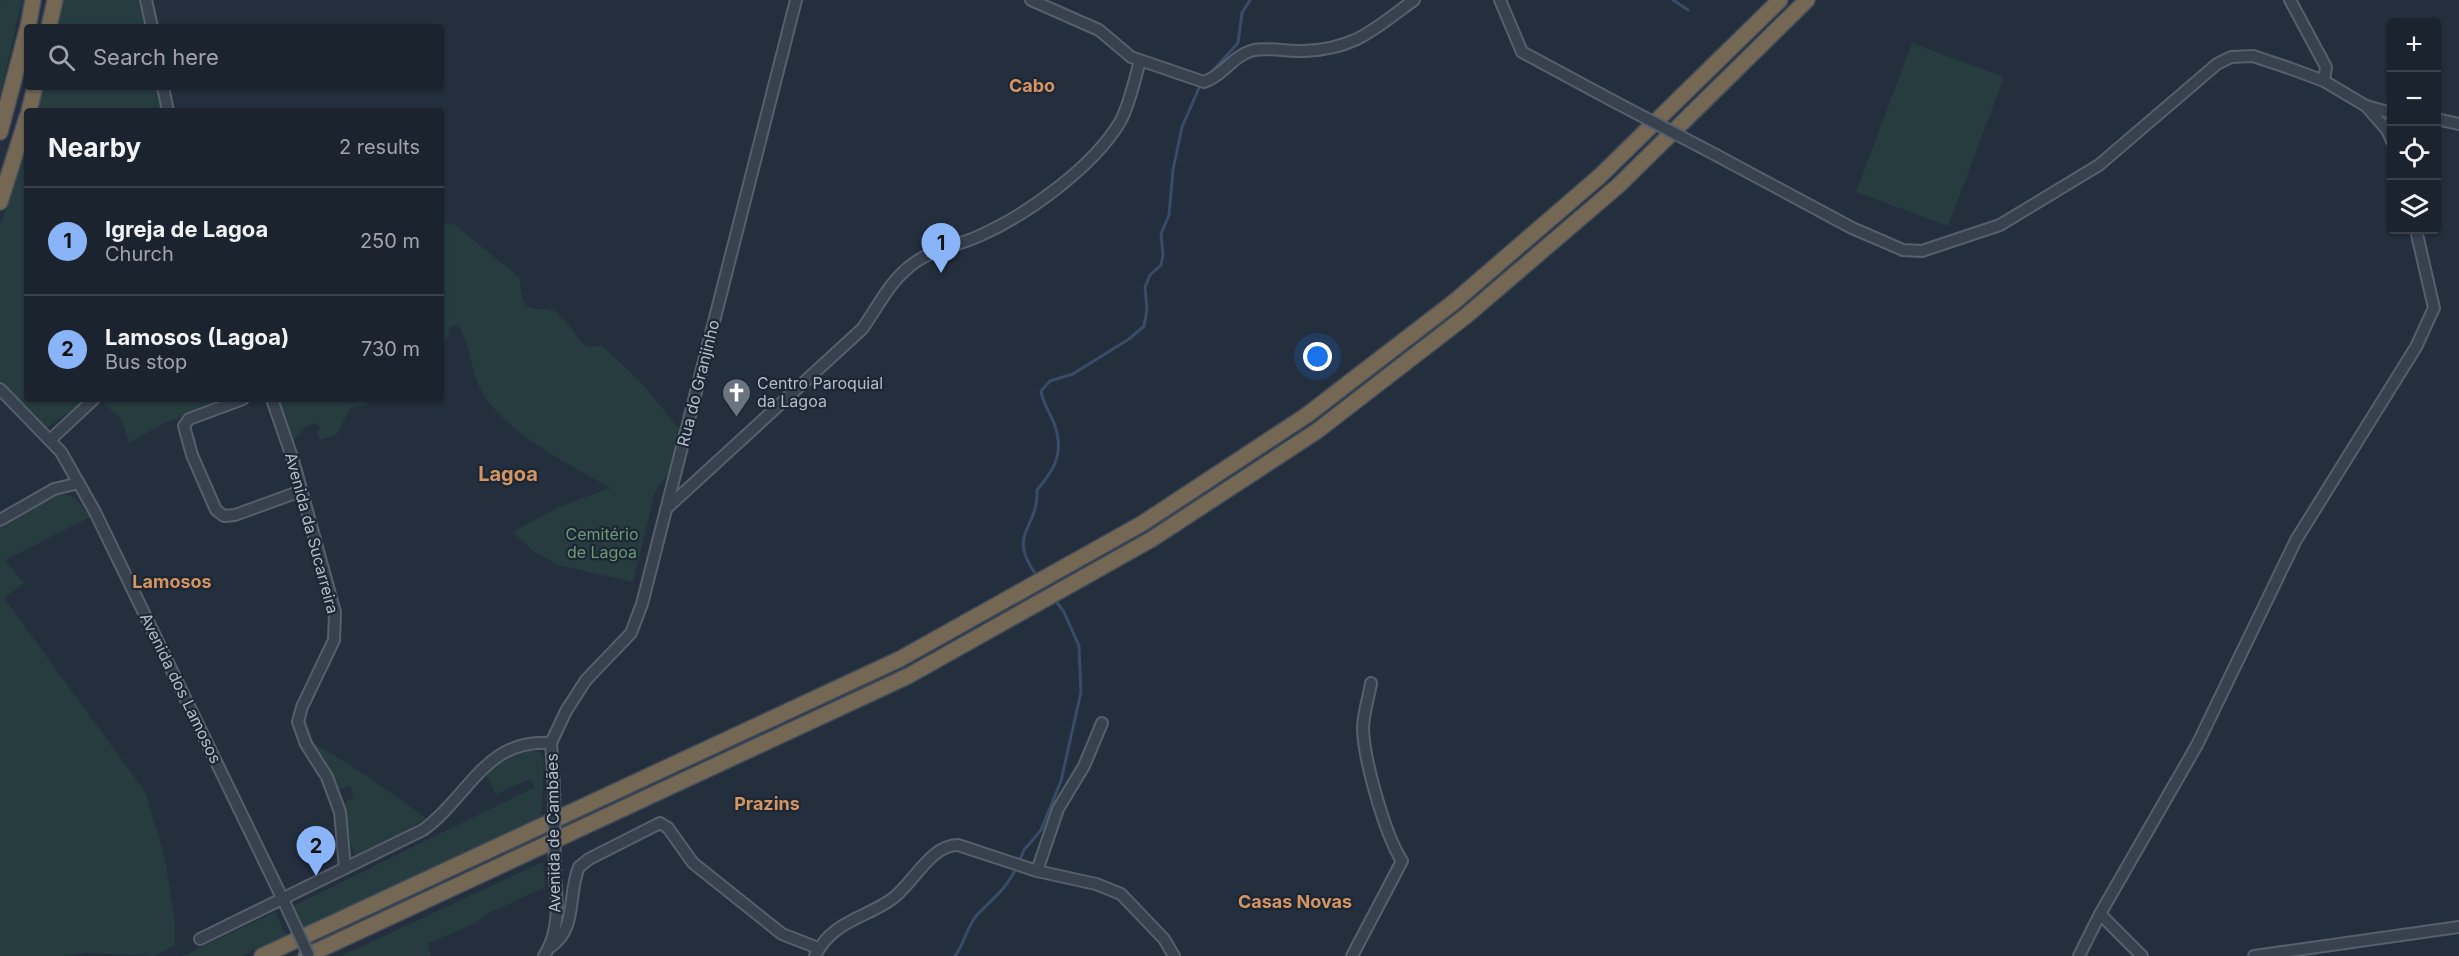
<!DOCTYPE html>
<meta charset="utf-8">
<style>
:root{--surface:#1b232e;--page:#282f3a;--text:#f1f3f6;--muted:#a0a4aa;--line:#39404a;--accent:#8ab4f8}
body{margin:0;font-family:Inter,sans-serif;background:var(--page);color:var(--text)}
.controls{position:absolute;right:18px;top:18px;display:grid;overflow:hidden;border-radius:6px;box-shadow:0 2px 4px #0004}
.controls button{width:54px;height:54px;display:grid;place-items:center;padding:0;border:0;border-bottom:2px solid var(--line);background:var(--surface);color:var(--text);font:30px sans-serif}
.you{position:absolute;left:1318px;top:357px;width:21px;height:21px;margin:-15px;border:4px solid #fff;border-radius:50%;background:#1a73e8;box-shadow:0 0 0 9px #1a73e833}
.badge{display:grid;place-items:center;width:39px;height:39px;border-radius:50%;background:var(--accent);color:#111;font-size:20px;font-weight:700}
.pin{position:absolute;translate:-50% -50px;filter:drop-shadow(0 2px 3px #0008)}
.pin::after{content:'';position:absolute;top:32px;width:21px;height:18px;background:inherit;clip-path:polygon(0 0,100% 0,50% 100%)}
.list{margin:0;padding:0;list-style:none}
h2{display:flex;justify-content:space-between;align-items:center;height:78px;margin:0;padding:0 24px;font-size:26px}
h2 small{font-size:20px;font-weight:400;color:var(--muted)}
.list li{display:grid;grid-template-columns:39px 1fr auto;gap:18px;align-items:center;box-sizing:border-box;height:108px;padding:0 24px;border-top:2px solid var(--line)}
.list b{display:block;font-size:22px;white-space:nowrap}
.list p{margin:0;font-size:20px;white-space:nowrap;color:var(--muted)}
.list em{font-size:20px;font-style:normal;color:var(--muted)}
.icon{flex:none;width:33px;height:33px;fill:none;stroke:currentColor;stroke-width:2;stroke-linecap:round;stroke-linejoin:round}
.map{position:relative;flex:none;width:2459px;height:956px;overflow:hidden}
.search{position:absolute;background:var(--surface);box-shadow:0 2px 4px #0004;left:24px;top:24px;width:420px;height:66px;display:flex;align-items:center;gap:15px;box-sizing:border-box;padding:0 21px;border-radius:6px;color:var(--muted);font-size:22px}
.panel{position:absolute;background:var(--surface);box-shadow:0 2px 4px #0004;left:24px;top:108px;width:420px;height:294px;border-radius:6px}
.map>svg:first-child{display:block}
</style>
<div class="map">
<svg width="2459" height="956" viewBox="0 0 2459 956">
<rect width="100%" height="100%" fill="#242f3e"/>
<g fill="#263c3f">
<path d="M1 0H22L0 95V4Z"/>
<path d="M63 0H141L146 27H58Z"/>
<path d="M1912 43 2004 77 1948 226 1856 192Z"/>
<path d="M44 87H157L161 111H38Z"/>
<path d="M27 148V399H87L47 428 0 381V226Z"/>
<path d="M441 222 455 225 519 277C521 285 520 298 525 304 532 313 544 307 552 310 556 311 560 317 563 319 578 332 578 353 601 345L639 380 680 430 672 469 655 492 633 582 558 565 533 551 512 532 559 507 610 488C569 464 509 435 483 394 471 374 471 349 460 328L454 325 448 330 449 336 441 344Z"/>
<path d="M103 399H228L166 422 129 443 122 420 101 401Z"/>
<path d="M278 399H377L363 406 350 408 337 434 321 440 317 435 320 428 316 423 307 426 293 441Z"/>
<path d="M57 493 75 497 90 517 5 560 24 583 4 598 146 793 165 859 175 922V945L155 956 86 953 62 956H0V528Z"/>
<path d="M305 715 314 743 370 778 426 818 398 836 355 856 349 840 342 803 354 798 350 786 337 790 303 727Z"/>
<path d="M532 750 540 752 544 761 541 816 302 928 293 906 535 787 530 779 496 794 486 774 509 757Z"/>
<path d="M543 862 545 887 483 916 476 923 428 943 431 956H341Z"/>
<path d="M275 912 286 935 241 956H182Z"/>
</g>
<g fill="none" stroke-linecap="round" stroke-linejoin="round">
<g stroke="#394c67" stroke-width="3">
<path d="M1673 0 1688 10"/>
<path d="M1207 77 1238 43 1242 13 1250 0"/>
<path d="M1037 576C1005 532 1039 530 1037 490 1055 469 1064 453 1055 426 1051 413 1043 405 1041 391L1050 381 1073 374 1129 339 1144 326 1147 309 1145 287 1150 275 1161 265 1163 255 1161 234 1169 215 1173 170 1182 127 1199 88"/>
<path d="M1019 862 1024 850 1041 830 1061 781 1081 692 1079 646 1064 612 1055 600"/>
<path d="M955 956C964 945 966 928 977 915 992 899 1007 889 1016 868"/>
</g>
<defs>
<g id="minor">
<path d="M146 0 152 27"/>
<path d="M1031 0 1099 30 1131 57 1204 82C1223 76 1233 55 1254 50 1270 47 1287 52 1304 51 1356 49 1374 29 1414 0"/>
<path d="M1500 0 1522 52 1615 102"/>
<path d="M2290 0 2326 67 2324 81"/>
<path d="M163 87 168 111"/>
<path d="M2366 106 2392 113"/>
<path d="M2392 119 2387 130 2392 141"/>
<path d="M2436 119 2459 124"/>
<path d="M1716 155 1852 228 1903 250 1922 251 2000 225 2099 165 2217 64 2231 57 2253 56 2289 68 2324 81 2366 106 2387 130"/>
<path d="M0 389 61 452 95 512 287 908"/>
<path d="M243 399 189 419 184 426 192 455 216 510 224 516 235 515 301 491"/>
<path d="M272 399 293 460 335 612 334 640 302 707 298 722 306 744 327 777 340 812 345 868"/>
<path d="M50 440 94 399"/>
<path d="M668 507 862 329C878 307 888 284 909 267 930 249 955 247 979 236 1027 215 1093 167 1120 122 1130 104 1134 81 1140 61"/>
<path d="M0 520 54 489 79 483"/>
<path d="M554 786 551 743 566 711 586 680 631 633 642 604 796 0"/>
<path d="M1037 871 1058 809 1084 766 1102 723"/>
<path d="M2100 914 2142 956"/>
<path d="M200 939 423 830C469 797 485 738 551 743"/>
<path d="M550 947C578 929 567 895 579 867L589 859 660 823 668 828 693 863 782 934 818 948"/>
<path d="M544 956C559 934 558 903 555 877"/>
<path d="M815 956C832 921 864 919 892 899 913 884 930 845 958 845L1037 871 1096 884 1121 894 1164 939 1174 956"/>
<path d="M1352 956 1402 861C1385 835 1364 760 1363 729 1363 714 1369 697 1371 683"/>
<path d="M2079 956 2100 914 2197 745 2296 540 2416 347 2434 308 2416 230"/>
<path d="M2254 956 2459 927"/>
</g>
<g id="highway">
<path d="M28 27 33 0"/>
<path d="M49 27 55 0"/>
<path d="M29 111 35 87"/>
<path d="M0 132 27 30"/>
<path d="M0 202 27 117"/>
<path d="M262 956 900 659 1143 523 1307 415 1454 302 1600 176 1780 0"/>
<path d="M306 956 908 676 1152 539 1317 431 1466 316 1619 185 1807 0"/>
</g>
</defs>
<use href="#minor" stroke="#565f6c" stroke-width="14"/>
<use href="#highway" stroke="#434c59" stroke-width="18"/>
<use href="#minor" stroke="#38414e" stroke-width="10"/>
<use href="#highway" stroke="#746855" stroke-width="15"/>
<defs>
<g id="minor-bridge">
<path d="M1615 102 1716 155"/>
<path d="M554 786 555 877"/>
<path d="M287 908 309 956"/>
</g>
</defs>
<use href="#minor-bridge" stroke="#565f6c" stroke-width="14" stroke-linecap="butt"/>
<use href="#minor-bridge" stroke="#38414e" stroke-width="10"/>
</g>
<defs>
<symbol id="church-pin" viewBox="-11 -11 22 30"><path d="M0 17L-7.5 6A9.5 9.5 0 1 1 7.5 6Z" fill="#6b7280" stroke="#1d2633"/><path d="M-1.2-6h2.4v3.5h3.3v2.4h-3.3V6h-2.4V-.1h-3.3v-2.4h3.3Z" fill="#fff"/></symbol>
</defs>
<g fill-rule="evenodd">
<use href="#church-pin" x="720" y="376" width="33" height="45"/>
</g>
<g text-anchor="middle" stroke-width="4.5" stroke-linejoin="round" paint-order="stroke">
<g font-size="16" fill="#b4bcc9" stroke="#1d2633">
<text transform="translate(698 383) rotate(-76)" y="6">Rua do Granjinho</text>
<text transform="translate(312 533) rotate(75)" y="6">Avenida da Sucarreira</text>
<text transform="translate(181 688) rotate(64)" y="6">Avenida dos Lamosos</text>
<text transform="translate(553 833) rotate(-91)" y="6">Avenida de Cambães</text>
</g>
<g font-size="16" fill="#b4bcc9" stroke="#1d2633" text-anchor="start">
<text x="757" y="389">Centro Paroquial<tspan x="757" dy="18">da Lagoa</tspan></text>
</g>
<g font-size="16" fill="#6b9a76" stroke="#1d2633">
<text x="602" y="540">Cemitério<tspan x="602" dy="18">de Lagoa</tspan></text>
</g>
<g font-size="18" font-weight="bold" fill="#d59563" stroke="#1d2633">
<text x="1032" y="92">Cabo</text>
<text x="172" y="588">Lamosos</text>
<text x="767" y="810">Prazins</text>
<text x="1295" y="908">Casas Novas</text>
</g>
<g font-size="20" font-weight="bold" fill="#d59563" stroke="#1d2633">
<text x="508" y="481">Lagoa</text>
</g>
</g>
</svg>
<div class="controls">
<button>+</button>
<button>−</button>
<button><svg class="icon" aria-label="locate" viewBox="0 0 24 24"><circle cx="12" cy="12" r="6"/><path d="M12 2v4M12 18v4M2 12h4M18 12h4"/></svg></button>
<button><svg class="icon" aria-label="layers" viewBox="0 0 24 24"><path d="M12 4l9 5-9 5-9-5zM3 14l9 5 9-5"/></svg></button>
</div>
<div class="you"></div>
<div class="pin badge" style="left:941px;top:273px">1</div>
<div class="pin badge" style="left:316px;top:876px">2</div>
<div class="search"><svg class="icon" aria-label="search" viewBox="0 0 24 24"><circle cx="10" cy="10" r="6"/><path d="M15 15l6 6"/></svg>Search here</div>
<section class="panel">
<h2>Nearby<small>2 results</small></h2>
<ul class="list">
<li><span class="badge">1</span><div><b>Igreja de Lagoa</b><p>Church</p></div><em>250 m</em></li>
<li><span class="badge">2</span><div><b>Lamosos (Lagoa)</b><p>Bus stop</p></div><em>730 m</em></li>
</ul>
</section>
</div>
